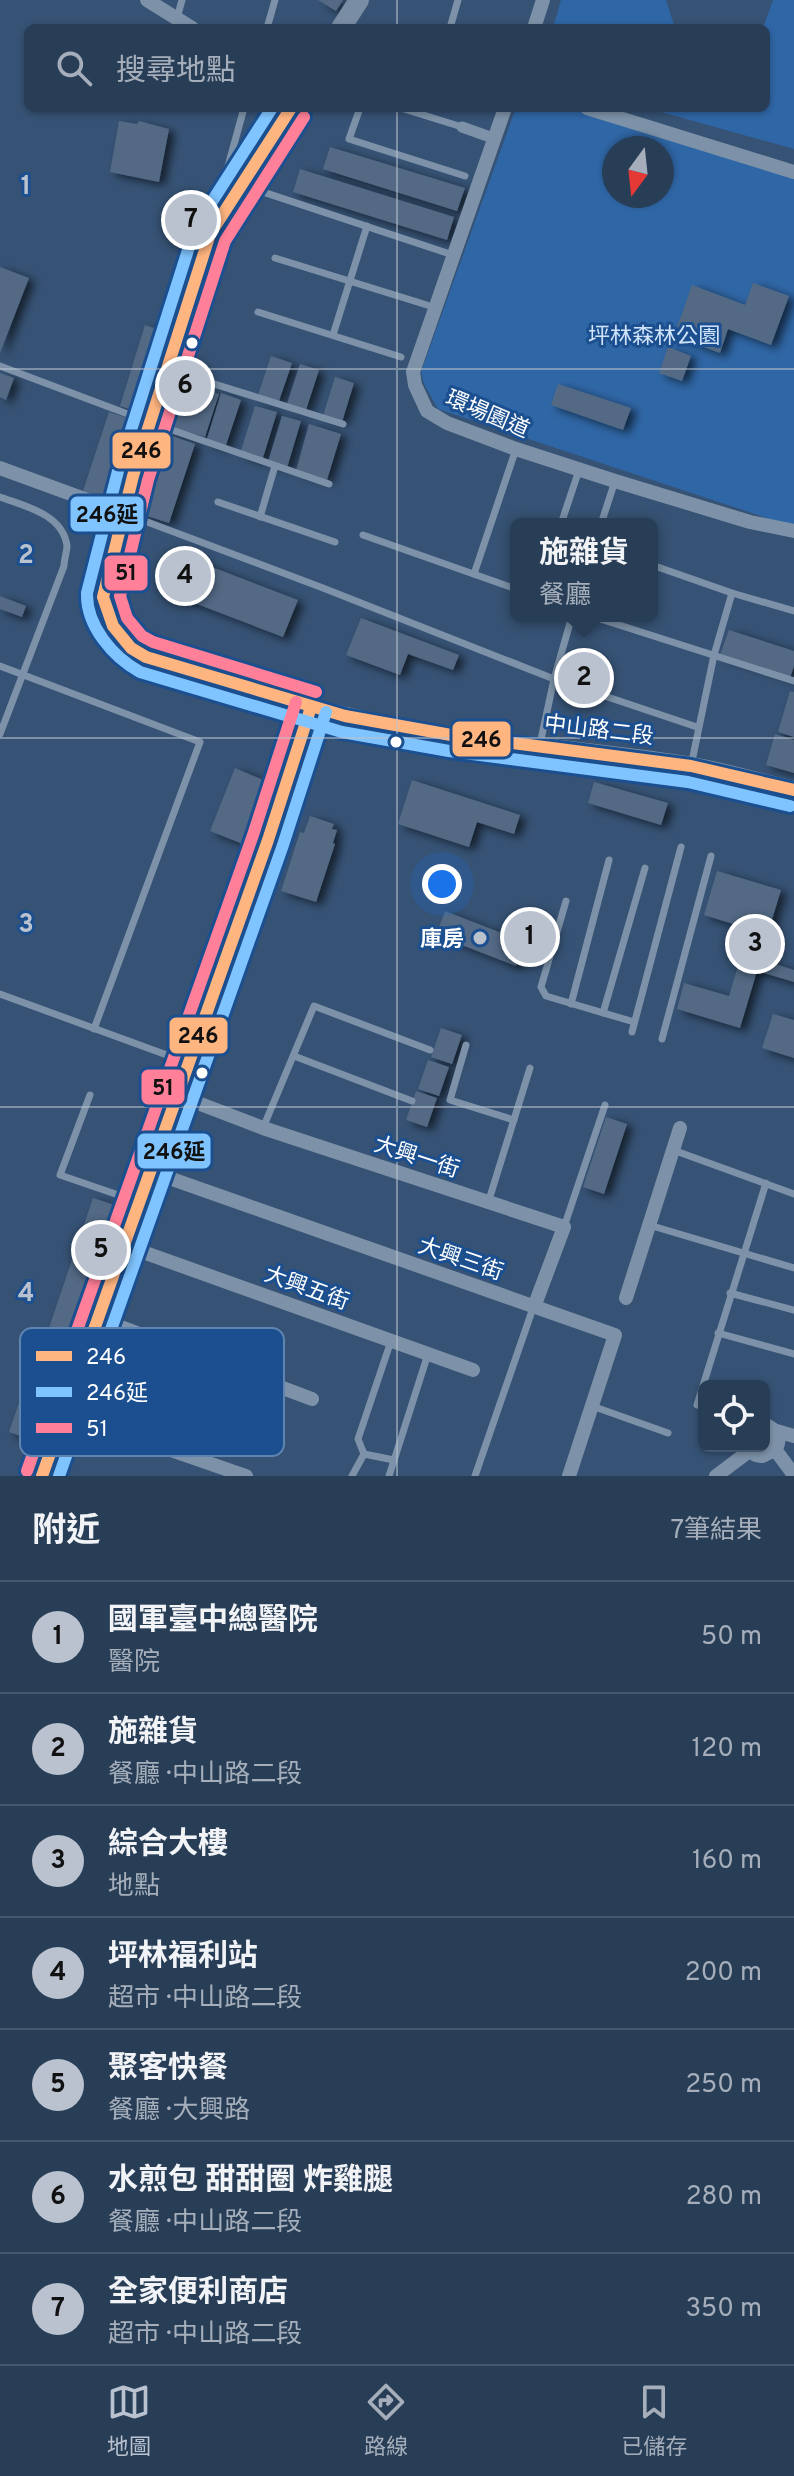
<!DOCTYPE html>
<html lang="zh-TW">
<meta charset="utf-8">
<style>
:root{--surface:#283e57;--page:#344961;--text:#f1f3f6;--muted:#a5aeba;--line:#44576d;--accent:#b9c2ce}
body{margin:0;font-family:Overpass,"Noto Sans TC",sans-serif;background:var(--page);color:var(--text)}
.controls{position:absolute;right:24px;bottom:24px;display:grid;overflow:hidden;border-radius:12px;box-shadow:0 2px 6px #0004}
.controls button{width:72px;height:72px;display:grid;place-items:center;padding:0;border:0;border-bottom:2px solid var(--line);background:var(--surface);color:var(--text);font:40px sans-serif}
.compass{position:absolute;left:602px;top:136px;width:72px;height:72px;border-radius:50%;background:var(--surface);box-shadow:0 2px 6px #0004;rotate:195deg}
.you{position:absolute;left:442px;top:884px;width:28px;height:28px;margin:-20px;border:6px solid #fff;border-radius:50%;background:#1a73e8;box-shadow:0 0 0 12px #1a73e833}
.badge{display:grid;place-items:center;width:52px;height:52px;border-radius:50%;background:var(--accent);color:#111;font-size:26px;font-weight:700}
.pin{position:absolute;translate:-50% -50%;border:4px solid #fff;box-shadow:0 2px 8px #0006}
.popup{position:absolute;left:510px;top:518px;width:148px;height:104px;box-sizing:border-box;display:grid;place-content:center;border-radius:12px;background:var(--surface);filter:drop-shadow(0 2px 6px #0005);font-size:26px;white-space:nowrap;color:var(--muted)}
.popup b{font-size:30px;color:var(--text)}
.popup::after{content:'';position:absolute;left:50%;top:100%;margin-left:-16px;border:16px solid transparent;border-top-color:var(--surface)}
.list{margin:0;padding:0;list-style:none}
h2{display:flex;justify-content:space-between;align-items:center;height:104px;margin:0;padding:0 32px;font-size:34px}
h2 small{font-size:26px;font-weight:400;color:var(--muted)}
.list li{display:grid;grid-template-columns:52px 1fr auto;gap:24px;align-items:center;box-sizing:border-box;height:112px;padding:0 32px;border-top:2px solid var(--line)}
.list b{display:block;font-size:30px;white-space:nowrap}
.list p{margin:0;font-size:26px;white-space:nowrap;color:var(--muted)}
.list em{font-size:26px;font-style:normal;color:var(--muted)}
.icon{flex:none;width:44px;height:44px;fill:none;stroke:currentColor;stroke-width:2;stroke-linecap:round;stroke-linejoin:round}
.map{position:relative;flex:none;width:794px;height:1476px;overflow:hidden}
.search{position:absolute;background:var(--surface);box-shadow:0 2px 6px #0004;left:24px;right:24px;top:24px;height:88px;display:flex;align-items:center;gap:20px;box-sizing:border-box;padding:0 28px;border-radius:12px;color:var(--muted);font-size:30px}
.sheet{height:888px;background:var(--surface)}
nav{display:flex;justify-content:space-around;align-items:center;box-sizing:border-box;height:112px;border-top:2px solid var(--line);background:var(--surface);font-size:22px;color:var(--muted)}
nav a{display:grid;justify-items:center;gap:4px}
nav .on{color:var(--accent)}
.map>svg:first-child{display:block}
</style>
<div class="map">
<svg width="794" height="1476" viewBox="0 0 794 1476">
<defs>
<filter id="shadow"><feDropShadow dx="6" dy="3.5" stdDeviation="4" flood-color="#0009"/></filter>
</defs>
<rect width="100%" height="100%" fill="#365274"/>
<g fill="#2f66a5" fill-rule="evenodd">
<path d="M561 0H666L675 28H553Z"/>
<path d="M773 0H794V149L647 108H766V28H763Z"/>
<path d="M520 108H568L794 172V527L438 409 424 384 421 372 514 113ZM614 148H662V196H614Z"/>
</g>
<g fill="#526984" filter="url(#shadow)">
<path d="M318 0H343L336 11Z"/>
<path d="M119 121 137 124 139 121 169 129 159 182 110 172Z"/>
<path d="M330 147 465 188 457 211 323 169Z"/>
<path d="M300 169 454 217 447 240 293 192Z"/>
<path d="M0 267 29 278 0 353Z"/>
<path d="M753 283 789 296 771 345 728 329 720 353 674 336 692 285 745 305Z"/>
<path d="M145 325 172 334 147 415 120 406Z"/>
<path d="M668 347 691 356 682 381 659 373Z"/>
<path d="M271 356 292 363 279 401 258 395Z"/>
<path d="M300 364 319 370 306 410 287 404Z"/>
<path d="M0 373 14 378 6 400 0 397Z"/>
<path d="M335 377 354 383 342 422 323 416Z"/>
<path d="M183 383 219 394 205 437 169 426Z"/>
<path d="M558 384 631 408 623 430 551 405Z"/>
<path d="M221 393 241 400 225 448 206 442Z"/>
<path d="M255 406 277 412 262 461 240 454Z"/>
<path d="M109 412 140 422 113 504 82 494Z"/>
<path d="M282 416 301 421 287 468 268 462Z"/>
<path d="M309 424 341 434 327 480 296 471Z"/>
<path d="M166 434 195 444 169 523 141 514Z"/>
<path d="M183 556 298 600 283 637 168 593Z"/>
<path d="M0 596 26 606 22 617 0 609Z"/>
<path d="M361 618 459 655 453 670 408 654 400 675 346 655Z"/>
<path d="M729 630 794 651V666L790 678 720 655Z"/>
<path d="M790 691 794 692V737L778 732Z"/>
<path d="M775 734 794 740V773L766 765Z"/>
<path d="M235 768 268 782 243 844 210 831Z"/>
<path d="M412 780 520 815 514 834 477 822 469 847 398 824Z"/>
<path d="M594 782 668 803 661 825 588 803Z"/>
<path d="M310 816 334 824 332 829 337 830 333 843 335 844 316 902 281 891 300 832 304 833Z"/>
<path d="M717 871 781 890 760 959 794 970V982L757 971 740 1028 677 1009 684 983 729 996 749 929 704 915Z"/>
<path d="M445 911 525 942 516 966 436 935Z"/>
<path d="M773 1014 794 1020V1058L762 1048Z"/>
<path d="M441 1028 462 1035 452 1064 431 1057Z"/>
<path d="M428 1060 449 1067 439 1096 418 1089Z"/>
<path d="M416 1091 437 1098 427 1127 406 1120Z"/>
<path d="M606 1117 627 1124 604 1194 583 1187Z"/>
<path d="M93 1198 124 1208 65 1382 34 1372Z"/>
<path d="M114 1331 145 1342 121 1412 90 1401Z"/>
<path d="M25 1385 58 1397 42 1443 9 1432Z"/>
</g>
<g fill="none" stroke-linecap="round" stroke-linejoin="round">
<g stroke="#7d92a8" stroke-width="7">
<path d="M177 18 182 0"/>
<path d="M267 28 275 0"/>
<path d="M450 28 458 0"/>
<path d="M360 108 349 139 465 176"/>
<path d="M401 108 462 127"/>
<path d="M245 186 450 254"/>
<path d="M216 210 244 108"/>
<path d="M275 258 427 305"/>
<path d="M258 312 401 357"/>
<path d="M333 335 367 226"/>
<path d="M0 366 149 422 329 484"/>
<path d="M169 370 343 424"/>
<path d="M0 497C24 506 63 514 67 546 67 551 64 560 64 566L0 734"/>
<path d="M218 502 335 542"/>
<path d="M126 514 323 588 554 679 697 727"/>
<path d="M260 517 275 466"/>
<path d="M561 524 579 470"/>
<path d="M601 524 615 481"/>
<path d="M363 535 516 589"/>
<path d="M652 565 732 593 794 611"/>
<path d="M474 574 516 449"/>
<path d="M591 616 794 681"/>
<path d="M0 666 200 742 94 1029"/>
<path d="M540 744 554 679 572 616"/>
<path d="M691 766 714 655 732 593"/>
<path d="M566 901 541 987 546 996 634 1022"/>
<path d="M0 994 186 1062"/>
<path d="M571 1004 609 860"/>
<path d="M603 1013 645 868"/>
<path d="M632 1032 681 847"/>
<path d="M662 1039 711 856"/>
<path d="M466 1045 450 1100 514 1120"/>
<path d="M294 1056 412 1101"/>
<path d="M90 1095 60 1175 136 1201"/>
<path d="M263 1128 314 1006 430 1050"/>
<path d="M673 1150 794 1194"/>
<path d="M488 1203 530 1068"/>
<path d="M649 1225 794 1268"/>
<path d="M564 1227 605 1105"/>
<path d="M730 1293 794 1310"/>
<path d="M718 1333 794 1354"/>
<path d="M592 1406 668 1433"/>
<path d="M704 1407 697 1405 766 1183"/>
<path d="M364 1454 394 1460"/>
<path d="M352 1476 364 1454 358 1439 391 1341"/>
<path d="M389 1476 428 1354"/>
<path d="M475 1476 533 1308"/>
</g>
<path stroke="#7d92a8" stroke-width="11" d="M462 127 493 138"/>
<g stroke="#7d92a8" stroke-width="14">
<path d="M147 0 192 28"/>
<path d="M534 28 543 0"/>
<path d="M505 108 413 372 415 385 427 411 447 423 516 449 615 481 750 522 794 531"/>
<path d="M587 108 794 172"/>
<path d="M0 468 123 513"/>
<path d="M177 1095 263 1128 564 1227 534 1307"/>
<path d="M152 1172 615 1335 569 1476"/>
<path d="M126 1246 473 1370"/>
<path d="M626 1298 680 1128"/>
<path d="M97 1318 312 1399"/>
<path d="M64 1413 246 1476"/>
<path d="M773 1430 794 1436"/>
<path d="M774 1448 794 1475"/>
<path d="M716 1476 752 1449"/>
</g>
<g stroke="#7d92a8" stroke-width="18">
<path d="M311 707C433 741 562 746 686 765 723 771 758 782 794 790"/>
<path d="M750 1446 756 1453 762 1454 774 1448C780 1437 774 1431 764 1426"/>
</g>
<g stroke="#798da4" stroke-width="20">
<path d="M341 28 359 0"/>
<path d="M42 1476 268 840 311 707 146 657 131 648 113 626 103 597 133 476 210 234 291 108"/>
</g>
<defs>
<g id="bus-1">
<path d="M291 108 210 234 133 476 103 597 113 626 131 648 146 657 345 716 451 735 691 766 794 790"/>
<path d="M42 1476 268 840 311 707"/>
</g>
<g id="bus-2">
<path d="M272 108 195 228 118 471 87 593C86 626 113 657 140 672L342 732 449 751 688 782 790 806"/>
<path d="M59 1476 283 845 326 712"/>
</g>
<g id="bus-3">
<path d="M304 117 225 241 148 480 120 596 127 618 142 636 153 642 316 692"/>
<path d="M27 1471 253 835 296 702"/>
</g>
</defs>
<use href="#bus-1" stroke="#1b4f8f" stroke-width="18"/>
<use href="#bus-2" stroke="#1b4f8f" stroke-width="18"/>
<use href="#bus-3" stroke="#1b4f8f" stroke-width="18"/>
<use href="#bus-1" stroke="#ffb580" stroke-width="12"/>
<use href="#bus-2" stroke="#80c4ff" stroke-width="12"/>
<use href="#bus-3" stroke="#ff8098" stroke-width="12"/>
</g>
<path fill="none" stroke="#b9c2ce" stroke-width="2" stroke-opacity="0.55" d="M397 0V28M397 108V1476M0 369H794M0 738H794M0 1107H794"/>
<g fill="#fff" stroke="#1b4f8f" stroke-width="3">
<circle cx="192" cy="343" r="7"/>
<circle cx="396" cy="742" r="7"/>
<circle cx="202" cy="1073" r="7"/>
</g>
<circle fill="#b9c2ce" stroke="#1b4f8f" stroke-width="3" cx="480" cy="938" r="8"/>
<g text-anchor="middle" stroke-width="6" stroke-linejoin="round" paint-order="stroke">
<g font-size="22" fill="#cfe3fa" stroke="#1b4f8f">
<text x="654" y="343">坪林森林公園</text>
</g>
<g font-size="22" fill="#fff" stroke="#1b4f8f">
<text transform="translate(488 413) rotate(23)" y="8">環場園道</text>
<text transform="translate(599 729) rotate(7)" y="8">中山路二段</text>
<text transform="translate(417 1156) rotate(18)" y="8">大興一街</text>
<text transform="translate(461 1258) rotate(19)" y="8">大興三街</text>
<text transform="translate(307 1287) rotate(20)" y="8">大興五街</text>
</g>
<g font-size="22" font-weight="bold" fill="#fff" stroke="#1b4f8f" text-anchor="end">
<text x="464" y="946">庫房</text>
</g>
</g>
<rect x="20" y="1328" width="264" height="128" rx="12" fill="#1b4f8f" stroke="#5f84b1" stroke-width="2"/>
<rect x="36" y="1351" width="36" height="10" fill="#ffb580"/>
<rect x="36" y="1387" width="36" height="10" fill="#80c4ff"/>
<rect x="36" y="1423" width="36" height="10" fill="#ff8098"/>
<g font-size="22" fill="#fff">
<text x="86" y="1364">246</text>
<text x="86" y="1400">246延</text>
<text x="86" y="1436">51</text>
</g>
<g font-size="26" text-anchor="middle" font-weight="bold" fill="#b9c2ce" stroke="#1b4f8f" stroke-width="6" stroke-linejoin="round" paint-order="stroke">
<text x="26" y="194">1</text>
<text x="26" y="563">2</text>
<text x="26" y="932">3</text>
<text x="26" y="1301">4</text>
</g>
<g stroke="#1b4f8f" stroke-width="3">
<rect x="111" y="431" width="61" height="39" rx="8" fill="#ffb580"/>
<rect x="69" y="495" width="76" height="38" rx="8" fill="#80c4ff"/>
<rect x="103" y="554" width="46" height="38" rx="8" fill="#ff8098"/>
<rect x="451" y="720" width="61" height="38" rx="8" fill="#ffb580"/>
<rect x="168" y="1016" width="61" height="39" rx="8" fill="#ffb580"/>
<rect x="140" y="1068" width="46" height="38" rx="8" fill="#ff8098"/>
<rect x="136" y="1132" width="76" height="38" rx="8" fill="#80c4ff"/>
</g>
<g font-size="22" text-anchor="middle" font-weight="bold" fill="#111">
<text x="141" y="458">246</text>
<text x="107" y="522">246延</text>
<text x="126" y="580">51</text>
<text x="481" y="747">246</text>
<text x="198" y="1043">246</text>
<text x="163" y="1095">51</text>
<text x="174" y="1159">246延</text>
</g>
</svg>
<div class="controls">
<button><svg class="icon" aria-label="locate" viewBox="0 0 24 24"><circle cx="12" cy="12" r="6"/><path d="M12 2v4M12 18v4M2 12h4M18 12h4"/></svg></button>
</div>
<svg class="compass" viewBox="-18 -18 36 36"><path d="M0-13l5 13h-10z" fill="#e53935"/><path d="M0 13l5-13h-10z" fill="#a5aeba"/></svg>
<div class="you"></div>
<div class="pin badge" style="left:530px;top:937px">1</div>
<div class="pin badge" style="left:584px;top:678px">2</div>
<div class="popup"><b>施雜貨</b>餐廳</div>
<div class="pin badge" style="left:755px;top:944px">3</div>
<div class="pin badge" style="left:185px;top:576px">4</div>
<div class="pin badge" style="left:101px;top:1250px">5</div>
<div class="pin badge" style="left:185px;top:386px">6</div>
<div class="pin badge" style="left:191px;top:220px">7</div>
<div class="search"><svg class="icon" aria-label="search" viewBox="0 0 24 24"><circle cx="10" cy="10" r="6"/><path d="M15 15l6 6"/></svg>搜尋地點</div>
</div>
<section class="sheet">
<h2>附近<small>7筆結果</small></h2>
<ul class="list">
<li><span class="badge">1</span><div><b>國軍臺中總醫院</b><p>醫院</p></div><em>50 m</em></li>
<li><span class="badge">2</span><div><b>施雜貨</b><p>餐廳 · 中山路二段</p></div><em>120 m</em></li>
<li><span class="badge">3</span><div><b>綜合大樓</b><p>地點</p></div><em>160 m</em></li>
<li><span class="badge">4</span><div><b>坪林福利站</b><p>超市 · 中山路二段</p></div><em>200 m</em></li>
<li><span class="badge">5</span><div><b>聚客快餐</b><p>餐廳 · 大興路</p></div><em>250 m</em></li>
<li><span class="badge">6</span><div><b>水煎包 甜甜圈 炸雞腿</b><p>餐廳 · 中山路二段</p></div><em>280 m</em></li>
<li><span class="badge">7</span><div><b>全家便利商店</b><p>超市 · 中山路二段</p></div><em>350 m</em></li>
</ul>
</section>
<nav>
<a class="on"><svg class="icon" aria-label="map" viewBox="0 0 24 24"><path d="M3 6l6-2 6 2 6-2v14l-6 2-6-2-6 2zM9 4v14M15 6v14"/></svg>地圖</a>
<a><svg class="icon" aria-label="directions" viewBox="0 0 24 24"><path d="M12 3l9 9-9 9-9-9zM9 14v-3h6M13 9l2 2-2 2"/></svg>路線</a>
<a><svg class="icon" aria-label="saved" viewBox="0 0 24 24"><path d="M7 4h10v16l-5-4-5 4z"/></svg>已儲存</a>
</nav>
